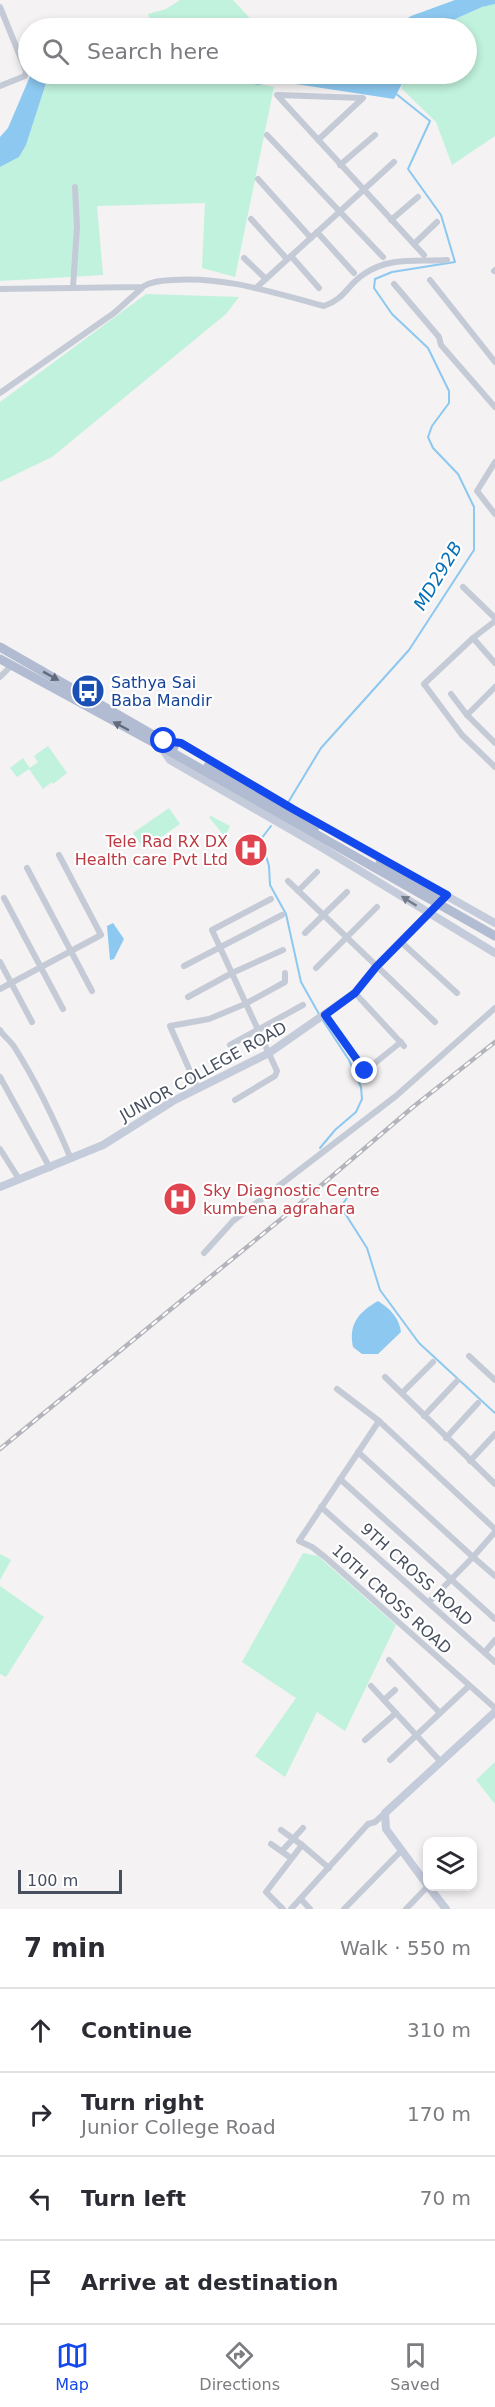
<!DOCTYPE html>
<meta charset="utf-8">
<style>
:root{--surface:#fff;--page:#f2f2f3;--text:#2b2b33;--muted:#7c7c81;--line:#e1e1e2;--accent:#1348ed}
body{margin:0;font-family:"DejaVu Sans",sans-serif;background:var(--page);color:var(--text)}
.controls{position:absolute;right:18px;bottom:18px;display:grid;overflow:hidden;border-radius:12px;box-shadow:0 3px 9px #0003}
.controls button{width:54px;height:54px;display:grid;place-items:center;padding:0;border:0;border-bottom:2px solid var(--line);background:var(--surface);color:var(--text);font:30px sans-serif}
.scale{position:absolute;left:18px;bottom:15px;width:104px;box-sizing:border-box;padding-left:6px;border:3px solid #485060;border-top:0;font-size:16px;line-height:21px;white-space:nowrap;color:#485060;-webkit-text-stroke:4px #fff;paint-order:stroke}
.stop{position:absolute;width:18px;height:18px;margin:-14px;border:4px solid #1348ed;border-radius:50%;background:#fff}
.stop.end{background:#1348ed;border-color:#fff;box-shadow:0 2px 6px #0008}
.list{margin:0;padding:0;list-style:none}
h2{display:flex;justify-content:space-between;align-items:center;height:78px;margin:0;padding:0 24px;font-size:26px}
h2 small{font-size:20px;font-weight:400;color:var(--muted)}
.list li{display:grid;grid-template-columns:39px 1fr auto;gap:18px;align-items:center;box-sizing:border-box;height:84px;padding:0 24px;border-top:2px solid var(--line)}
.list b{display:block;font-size:22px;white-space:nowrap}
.list p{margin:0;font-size:20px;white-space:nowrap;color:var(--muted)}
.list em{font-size:20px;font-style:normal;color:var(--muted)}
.icon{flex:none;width:33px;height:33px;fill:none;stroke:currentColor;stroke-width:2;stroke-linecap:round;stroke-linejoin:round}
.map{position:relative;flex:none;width:495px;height:1909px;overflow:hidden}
.search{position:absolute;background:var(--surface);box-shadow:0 3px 9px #0003;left:18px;right:18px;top:18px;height:66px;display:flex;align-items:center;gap:15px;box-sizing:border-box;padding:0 21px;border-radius:33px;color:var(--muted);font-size:22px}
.sheet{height:414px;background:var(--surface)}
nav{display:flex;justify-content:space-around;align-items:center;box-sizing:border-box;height:84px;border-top:2px solid var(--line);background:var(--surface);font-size:16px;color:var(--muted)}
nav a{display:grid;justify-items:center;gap:3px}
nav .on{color:var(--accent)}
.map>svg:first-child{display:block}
</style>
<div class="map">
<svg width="495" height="1909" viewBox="0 0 495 1909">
<rect width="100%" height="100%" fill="#f4f2f2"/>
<g fill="#c0f2dd">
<path d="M180 0H233L259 28H169L152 26 148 14 166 9Z"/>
<path d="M495 4V136L452 165 436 122 401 88 407 74H466V28H435L482 7Z"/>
<path d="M49 74H220L223 76 274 87 235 277 202 268 205 203 97 206 103 275 0 281V167L19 157 26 145Z"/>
<path d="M146 294 239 297 226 314 52 457 0 482V402Z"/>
<path d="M48 746 67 773 53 784 52 782 43 789 29 769 17 777 10 768 23 758 30 768 38 762 34 756Z"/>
<path d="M169 808 180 824 144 849 133 833Z"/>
<path d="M211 816 230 826 225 837 209 817Z"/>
<path d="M303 1553 318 1556 396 1625 345 1731 317 1712 285 1777 255 1756 296 1698 242 1662Z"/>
<path d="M0 1554 11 1560 0 1580Z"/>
<path d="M0 1586 44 1617 6 1677 0 1674Z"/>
<path d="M495 1762V1804L476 1780Z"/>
</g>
<g fill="#8cc8f0">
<path d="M455 0H495V4L482 7 435 28H392L411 16Z"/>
<path d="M71 19H81L169 28H58Z"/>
<path d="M31 74H49L26 145 19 157 0 167V137L8 128Z"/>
<path d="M220 74H407L394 99 276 81 258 85 223 76Z"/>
<path d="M113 923 124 939 114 959 110 960 107 926Z"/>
<path d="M378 1301C390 1309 399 1317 401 1332L378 1354H362L353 1347C348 1324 359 1312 378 1301Z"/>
</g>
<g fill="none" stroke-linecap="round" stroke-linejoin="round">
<g stroke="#8cc8f0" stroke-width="2">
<path d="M289 801 321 748 409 650 474 550V507L458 474 433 448 428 437 432 426 449 403V391L428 348 392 314 374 288 375 279 392 272 455 262 441 215 408 169 430 121 395 93"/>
<path d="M271 826 261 839 269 866 270 885 286 914 301 982 319 1014"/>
<path d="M320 1148 335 1130 356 1112 362 1099 361 1087 349 1060 322 1019"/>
<path d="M352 1190 341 1207 367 1248 380 1290 419 1343 495 1413"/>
</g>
<g stroke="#c5cbd6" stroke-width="6">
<path d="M0 7 26 71 25 76 0 86"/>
<path d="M267 135 383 257"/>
<path d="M318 140 363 98 277 95 424 255"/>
<path d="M340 165 375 135"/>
<path d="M258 179 311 238"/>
<path d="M251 219 287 259"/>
<path d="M391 220 418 197"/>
<path d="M317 232 354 273"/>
<path d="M414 244 437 222"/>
<path d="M291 256 319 288"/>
<path d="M244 258 266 279"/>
<path d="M494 271 495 270"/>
<path d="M430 280 495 362"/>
<path d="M394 284 439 337 441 345 495 407"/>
<path d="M73 287 77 227 75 187"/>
<path d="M256 288 394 162"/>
<path d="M0 289 142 287C152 281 162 281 173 280 225 276 274 293 324 306 345 299 347 285 364 274 390 256 417 262 447 260"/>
<path d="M0 393 114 313 142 288"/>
<path d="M495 462 477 491 495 514"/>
<path d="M463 587 495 618"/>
<path d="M495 621 473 638 424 684 462 735 495 767"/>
<path d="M473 638 495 663"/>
<path d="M0 677 12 665"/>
<path d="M495 687 467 715 495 743"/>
<path d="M451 694 467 715"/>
<path d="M27 868 92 991"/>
<path d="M288 881 435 1022"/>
<path d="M298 891 317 872"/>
<path d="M4 898 63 1009"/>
<path d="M305 933 347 892"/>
<path d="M401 942 457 993"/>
<path d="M0 962 32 1022"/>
<path d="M184 966 282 915"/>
<path d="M316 968 377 907"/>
<path d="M0 989 101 935 59 855"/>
<path d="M355 993 404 1046"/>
<path d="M188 997 232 973 283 950"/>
<path d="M325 1015 367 1074"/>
<path d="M0 1030C4 1037 11 1041 15 1048 37 1083 55 1121 71 1159"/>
<path d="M230 1045 303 1005"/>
<path d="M365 1071 401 1042"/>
<path d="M0 1077 50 1168"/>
<path d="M198 1089 170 1026 209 1019 245 1004 285 982V973"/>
<path d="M235 1100 275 1076 277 1071 212 930 271 899"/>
<path d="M0 1149 19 1179"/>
<path d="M204 1253 233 1221 396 1096 495 1008"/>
<path d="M469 1356 495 1380"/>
<path d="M385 1377 495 1484"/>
<path d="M337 1389 379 1421 495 1529"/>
<path d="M402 1393 433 1362"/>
<path d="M424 1416 457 1381"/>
<path d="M379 1421 299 1541 312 1547 325 1557 495 1708"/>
<path d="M446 1438 478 1403"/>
<path d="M358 1452 473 1557 495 1532"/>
<path d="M470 1461 495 1434"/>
<path d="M340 1479 495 1619"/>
<path d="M321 1507 495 1662"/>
<path d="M429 1602 473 1557 495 1576"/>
<path d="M485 1652 495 1640"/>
<path d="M389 1660 440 1713"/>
<path d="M371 1686 441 1762"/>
<path d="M384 1700 395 1690"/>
<path d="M365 1740 396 1713"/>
<path d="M390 1760 469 1686"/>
<path d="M281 1830 302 1845"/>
<path d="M271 1844 291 1858"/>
<path d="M282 1851 303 1828"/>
<path d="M301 1899 310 1909"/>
<path d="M283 1909 266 1892 302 1845 329 1868"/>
<path d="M291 1909 368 1824 375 1822 385 1813"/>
<path d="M344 1909 401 1851"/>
<path d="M406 1909 428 1886"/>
</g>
<g stroke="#c4cbdb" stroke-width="8">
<path d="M165 741 181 743 267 794"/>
<path d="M161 747 170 760 321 847 495 953"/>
<path d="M312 820 495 923"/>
<path d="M0 1187 103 1145 173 1101 269 1053 355 993 376 967 447 895"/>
<path d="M428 1886 386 1829 385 1813 495 1712"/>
<path d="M428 1886 446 1909"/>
</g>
<g stroke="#b1bbd1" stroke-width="9">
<path d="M0 647 174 747"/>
<path d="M0 659 173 753"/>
</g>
<defs>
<path id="rail" d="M0 1449 297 1206 413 1107 495 1042"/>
</defs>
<use href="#rail" stroke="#b4b5bc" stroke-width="4.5"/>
<use href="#rail" stroke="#fff" stroke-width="2" stroke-dasharray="7" stroke-linecap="butt"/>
<g stroke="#b1bbd1" stroke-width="9">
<path d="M173 753 495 936"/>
<path d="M208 766 316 826"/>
<path d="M380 863 436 895"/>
</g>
</g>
<defs><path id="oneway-solid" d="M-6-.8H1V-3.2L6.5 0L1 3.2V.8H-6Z" transform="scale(1.5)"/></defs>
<g fill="#626b7c">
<use href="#oneway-solid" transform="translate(51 676) rotate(29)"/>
<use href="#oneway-solid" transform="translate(121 726) rotate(-152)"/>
</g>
<use fill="#737b8b" href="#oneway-solid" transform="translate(409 901) rotate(-148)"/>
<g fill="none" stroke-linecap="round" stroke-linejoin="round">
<path stroke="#1348ed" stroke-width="8" d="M164 741 181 743 293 809 447 895 376 967 355 993 325 1015 365 1071"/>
</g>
<defs>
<symbol id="bus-disc" viewBox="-11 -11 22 22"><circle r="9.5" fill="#1a4fb4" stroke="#fff"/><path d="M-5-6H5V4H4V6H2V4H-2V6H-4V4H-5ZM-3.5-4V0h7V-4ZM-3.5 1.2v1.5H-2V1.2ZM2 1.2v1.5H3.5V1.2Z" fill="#fff"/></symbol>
<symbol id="hospital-disc" viewBox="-11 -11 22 22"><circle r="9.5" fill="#e0444e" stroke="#fff"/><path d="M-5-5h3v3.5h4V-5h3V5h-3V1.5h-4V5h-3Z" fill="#fff"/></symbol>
</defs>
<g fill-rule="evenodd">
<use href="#bus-disc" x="69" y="672" width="38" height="38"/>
<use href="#hospital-disc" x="232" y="831" width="38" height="38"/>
<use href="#hospital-disc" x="161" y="1180" width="38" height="38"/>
</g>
<g text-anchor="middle" stroke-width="4.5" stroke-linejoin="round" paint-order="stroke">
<g font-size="16" fill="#164399" stroke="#fff" text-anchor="start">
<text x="111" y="688">Sathya Sai<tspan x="111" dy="18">Baba Mandir</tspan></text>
</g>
<g font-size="16" fill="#be3a42" stroke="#fff" text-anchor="end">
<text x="228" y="847">Tele Rad RX DX<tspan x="228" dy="18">Health care Pvt Ltd</tspan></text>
<text x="203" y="1196" text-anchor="start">Sky Diagnostic Centre<tspan x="203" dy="18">kumbena agrahara</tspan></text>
</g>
<g font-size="16" fill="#485060" stroke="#fff">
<text transform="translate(203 1071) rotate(-29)" y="6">JUNIOR COLLEGE ROAD</text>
<text transform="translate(417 1574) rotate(42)" y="6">9TH CROSS ROAD</text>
<text transform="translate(392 1599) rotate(42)" y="6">10TH CROSS ROAD</text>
</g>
<g font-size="18" font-style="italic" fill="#076fb5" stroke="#fff">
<text transform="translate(438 576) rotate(-59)" y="6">MD292B</text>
</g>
</g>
</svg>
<div class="controls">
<button><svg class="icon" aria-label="layers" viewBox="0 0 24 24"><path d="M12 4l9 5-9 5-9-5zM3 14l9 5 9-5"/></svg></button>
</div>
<div class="scale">100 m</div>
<div class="stop" style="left:164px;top:741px"></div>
<div class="stop end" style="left:365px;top:1071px"></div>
<div class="search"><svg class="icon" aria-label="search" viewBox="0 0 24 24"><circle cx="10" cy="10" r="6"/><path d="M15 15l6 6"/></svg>Search here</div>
</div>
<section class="sheet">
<h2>7 min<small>Walk · 550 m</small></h2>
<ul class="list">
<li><svg class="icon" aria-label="ahead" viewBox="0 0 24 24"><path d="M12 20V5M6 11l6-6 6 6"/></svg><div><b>Continue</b></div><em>310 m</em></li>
<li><svg class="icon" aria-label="right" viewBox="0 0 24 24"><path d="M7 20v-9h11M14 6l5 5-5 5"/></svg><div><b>Turn right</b><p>Junior College Road</p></div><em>170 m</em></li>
<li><svg class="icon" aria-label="left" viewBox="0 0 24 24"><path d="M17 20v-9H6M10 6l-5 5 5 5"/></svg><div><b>Turn left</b></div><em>70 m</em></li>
<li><svg class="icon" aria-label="arrive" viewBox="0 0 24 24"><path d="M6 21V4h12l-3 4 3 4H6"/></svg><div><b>Arrive at destination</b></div></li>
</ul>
</section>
<nav>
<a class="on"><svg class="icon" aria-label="map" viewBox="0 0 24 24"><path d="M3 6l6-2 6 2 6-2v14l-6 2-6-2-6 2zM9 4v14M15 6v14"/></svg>Map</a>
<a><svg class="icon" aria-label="directions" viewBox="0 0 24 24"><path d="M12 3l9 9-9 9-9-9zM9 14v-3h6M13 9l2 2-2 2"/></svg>Directions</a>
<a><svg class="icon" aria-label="saved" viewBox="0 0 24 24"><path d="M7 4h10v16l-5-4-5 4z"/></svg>Saved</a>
</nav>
